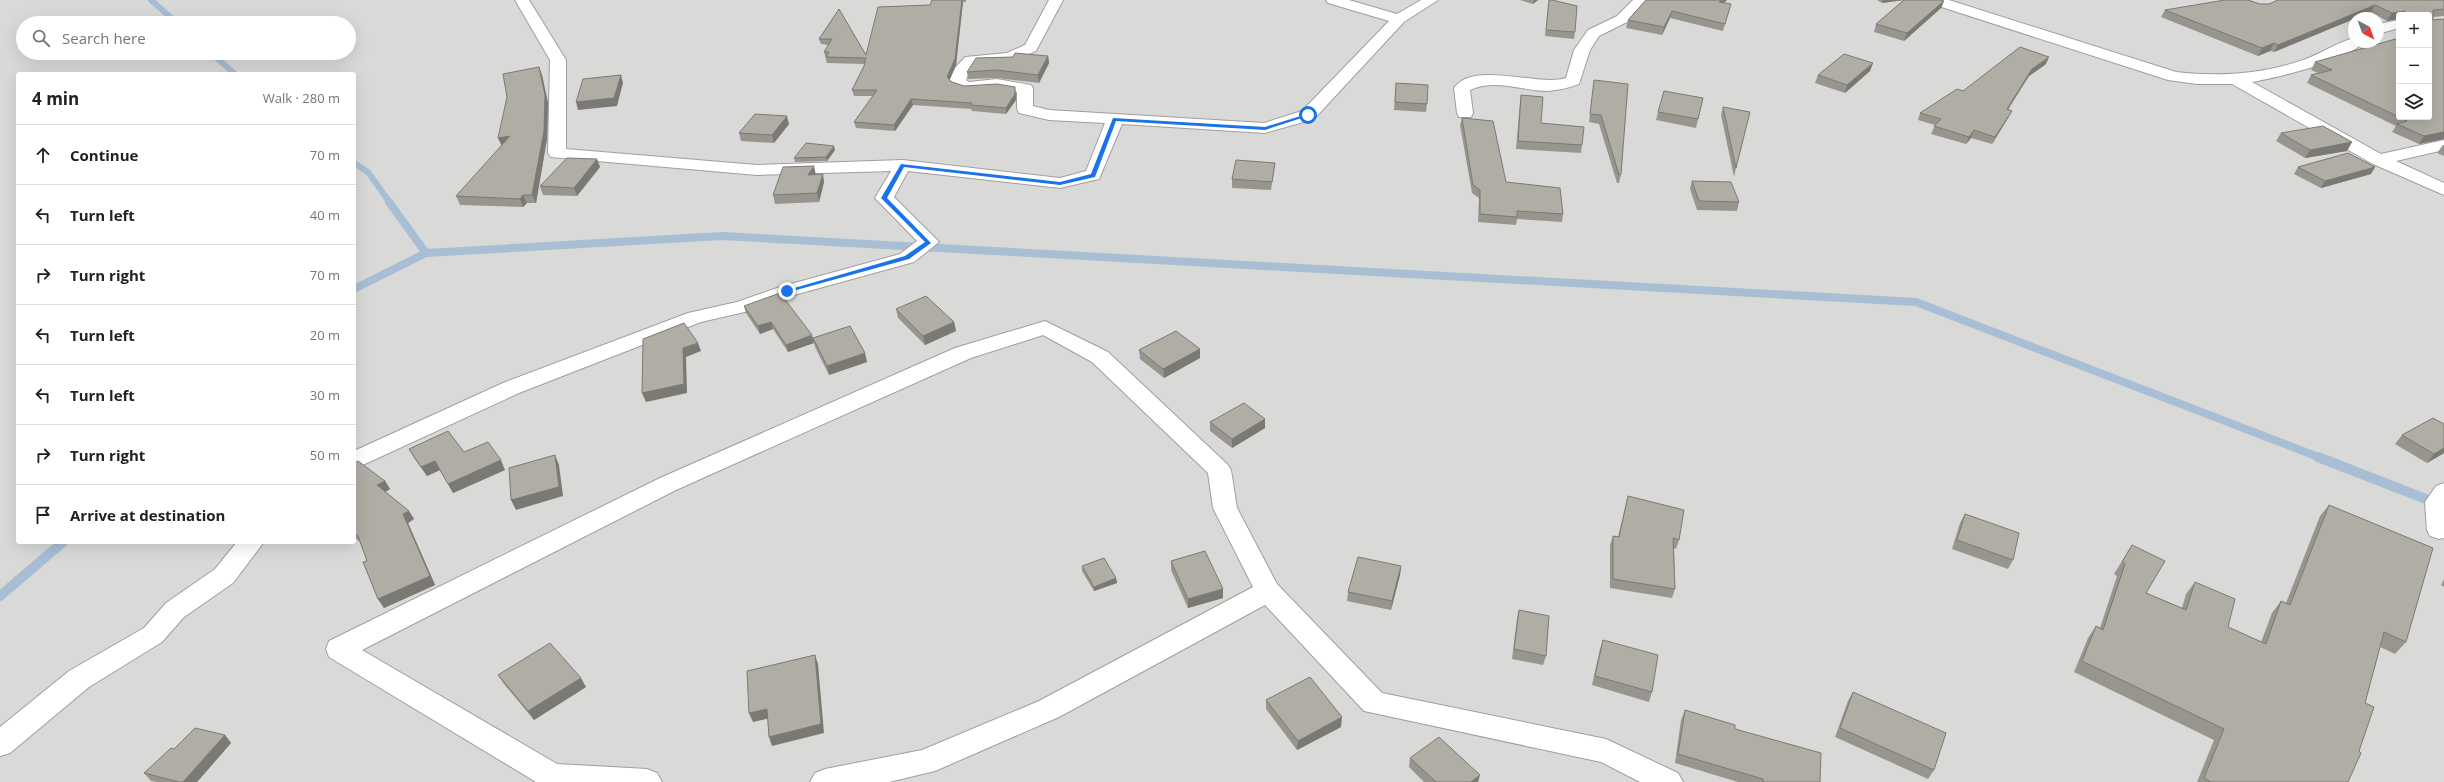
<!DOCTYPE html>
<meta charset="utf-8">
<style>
:root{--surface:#fff;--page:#f6f6f6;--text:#202124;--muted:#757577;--line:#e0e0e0}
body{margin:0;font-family:"Open Sans",sans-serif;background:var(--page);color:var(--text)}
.controls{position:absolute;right:12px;top:12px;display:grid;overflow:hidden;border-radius:4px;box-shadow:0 4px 16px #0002}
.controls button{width:36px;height:36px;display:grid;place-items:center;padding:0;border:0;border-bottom:1px solid var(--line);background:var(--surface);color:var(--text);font:20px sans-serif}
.compass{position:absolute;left:2348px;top:12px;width:36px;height:36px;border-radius:50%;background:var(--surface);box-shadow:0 4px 16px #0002;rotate:139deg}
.stop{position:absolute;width:12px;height:12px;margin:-9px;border:3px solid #1a73e8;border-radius:50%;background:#fff}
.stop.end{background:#1a73e8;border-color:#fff;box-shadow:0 1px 4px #0008}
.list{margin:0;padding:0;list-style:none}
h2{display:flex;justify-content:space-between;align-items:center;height:52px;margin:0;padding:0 16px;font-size:17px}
h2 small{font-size:13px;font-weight:400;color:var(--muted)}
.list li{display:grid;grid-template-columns:26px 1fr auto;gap:12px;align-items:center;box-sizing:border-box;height:60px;padding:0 16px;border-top:1px solid var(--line)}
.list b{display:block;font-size:15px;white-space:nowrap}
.list em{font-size:13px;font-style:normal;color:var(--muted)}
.icon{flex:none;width:22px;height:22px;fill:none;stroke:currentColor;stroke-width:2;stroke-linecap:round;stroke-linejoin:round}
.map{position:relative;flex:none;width:2444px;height:782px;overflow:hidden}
.search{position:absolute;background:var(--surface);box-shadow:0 4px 16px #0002;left:16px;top:16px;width:340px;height:44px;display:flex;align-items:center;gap:10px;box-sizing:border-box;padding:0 14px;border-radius:22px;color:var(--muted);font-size:15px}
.panel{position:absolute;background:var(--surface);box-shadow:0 4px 16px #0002;left:16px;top:72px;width:340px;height:472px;border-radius:4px}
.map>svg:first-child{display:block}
</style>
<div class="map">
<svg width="2444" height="782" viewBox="0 0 2444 782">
<rect width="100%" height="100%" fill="#ecebe2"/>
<path fill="#d9d9d8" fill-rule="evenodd" d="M0 0H2444V782H0ZM2399 15H2429V117H2399ZM2354 18H2378V42H2354ZM23 23H349V53H23ZM18 74H354V542H18Z"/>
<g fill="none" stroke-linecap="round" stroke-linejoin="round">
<g stroke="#a7bed5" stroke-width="6">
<path d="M151 0 177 23"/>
<path d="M211 53 235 74"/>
<path d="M354 163 368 172 390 203"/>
</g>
<g stroke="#a7bed5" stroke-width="8">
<path d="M389 202 426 253 722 236 1916 302 2321 458"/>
<path d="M354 289 426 253"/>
</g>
<g stroke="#a7bed5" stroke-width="10">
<path d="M2318 457 2444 506"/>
<path d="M0 596 63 542"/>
</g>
<defs>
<g id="street">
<path d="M515 0H529L566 60V149L757 165 903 160 1060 178 1086 171 1105 123 1049 120 1019 113 1017 109V92C1011 91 1004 89 998 89 982 88 960 98 949 82L955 68 965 57 1007 53 1025 45 1049 0H1063L1036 51 1010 62 976 64 970 70 966 80 969 82 997 79 1031 85 1033 88V106L1049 110 1264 123 1302 111 1389 21 1328 3 1326 0H1349L1397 14 1421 0H1438L1404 22 1314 119 1265 133 1122 124 1099 179 1060 188 908 171 894 197 939 242 914 262 794 295 749 311 701 322 519 393 354 469V451L503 383 688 313 737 302 780 287 900 254 917 241 875 198 891 171 757 175 551 157 548 153 550 60Z"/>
<path d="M1633 0H1648L1627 22 1599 36 1590 50 1579 84C1568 88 1559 90 1548 91 1522 91 1495 78 1470 90L1473 113 1471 117H1459L1457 113 1454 88C1473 60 1537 87 1566 78L1574 50 1588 30 1617 16Z"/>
<path d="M1927 0H1949L2176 72C2220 77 2264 74 2306 59 2322 53 2338 42 2354 38V42H2363C2349 61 2275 78 2252 82L2381 154 2444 140V150L2396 161 2444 183V195L2373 164 2232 84H2197L2168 80 1929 3Z"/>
<path d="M2399 20V28L2378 34V24Z"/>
<path d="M1045 321 1108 352 1227 464 1231 470 1237 508 1277 584 1382 693 1606 739 1678 773 1683 782H1640L1601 762 1364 711 1265 605 1059 717 935 771 889 782H810L815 773 825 769 922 750 1039 701 1253 587 1213 508 1208 473 1092 362 1043 335 971 358 676 490 362 650 557 764 647 769 657 773 662 782H536L329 657 326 649 329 641 660 478 955 348Z"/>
<path d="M2444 483V538L2439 539 2430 536 2427 530 2425 502 2436 486Z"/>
<path d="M237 542H264L233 583 184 617 162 642 89 687 10 753 0 756V727L69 671 144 628 166 603 215 569Z"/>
</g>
</defs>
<use href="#street" stroke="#9f9f9f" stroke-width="2"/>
<use href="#street" fill="#fff" fill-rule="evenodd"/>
</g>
<g fill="#97958e">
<path d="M932 0H966V2H963L956 65 949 80 952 82 964 86 1016 93V100L1006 114 972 111 971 109 913 105 895 131 856 128 854 122 873 96H854L852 90 865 64 827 63 824 52 828 45 821 44 819 39 839 9 866 55 930 5Z"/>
<path d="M1520 0H1538L1533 4Z"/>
<path d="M1549 0 1575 32 1574 39 1545 36Z"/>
<path d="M1646 0 1724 3 1729 11 1723 31 1670 18 1662 35 1626 28 1628 20Z"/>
<path d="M1877 0H1941L1944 1 1941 8 1904 41 1874 32 1876 24 1904 0 1882 3Z"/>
<path d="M2444 0V16L2433 17V20L2444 19V139L2419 144 2392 132 2396 126 2307 83 2311 75 2318 73 2311 70 2315 62 2399 38V117L2429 15H2399L2387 21 2371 12 2357 18H2354V19L2274 52 2270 51 2258 56 2161 17 2165 10 2260 4Z"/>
<path d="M1048 56 1049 63 1039 83 997 78 968 79 967 72Z"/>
<path d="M1873 63 1870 71 1845 93 1815 83 1818 75Z"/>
<path d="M2046 64 2029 76 2008 110 2012 111 2008 118 1992 144 1971 138 1966 144 1931 134 1935 125 1918 120 1920 113 1963 91Z"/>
<path d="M539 67 542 75 548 103 547 139 536 203H527L523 207 460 205 456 196 502 146 498 138Z"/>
<path d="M1594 80 1621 174 1619 183H1617L1599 124 1589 122 1593 88Z"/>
<path d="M1396 83 1427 104 1426 112 1394 110Z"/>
<path d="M1521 95 1541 123 1582 145 1581 153 1516 149 1520 103Z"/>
<path d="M1703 98 1696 128 1656 120 1658 112Z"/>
<path d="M1723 107 1736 168 1734 177 1721 115Z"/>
<path d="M1462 118 1506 182 1563 214 1562 222 1517 219 1516 225 1478 222 1479 198 1472 193 1460 125Z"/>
<path d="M789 124 774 143 741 141 739 133Z"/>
<path d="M2281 133 2352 142 2347 151 2305 158 2276 141Z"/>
<path d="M2443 145H2444V156L2437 153Z"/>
<path d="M835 150 827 161 795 162 794 158Z"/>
<path d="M597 159 600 167 577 196 543 195 540 186Z"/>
<path d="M1275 163 1274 171 1271 190 1232 188V179Z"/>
<path d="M2298 167H2375L2371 174 2321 188 2294 174Z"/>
<path d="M1692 181 1739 202 1737 211 1697 210 1690 189Z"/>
<path d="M824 182 819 202 775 204 773 195Z"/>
<path d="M744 306 813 338 865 353 867 362 829 375 815 347 814 343 788 352 773 329 760 334 746 313Z"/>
<path d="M896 309 954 322 956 331 925 345 898 318Z"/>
<path d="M1139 350 1200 358 1164 378 1140 359Z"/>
<path d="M1265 419V428L1232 448 1210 431V422Z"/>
<path d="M2444 424V453L2427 463 2395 444 2402 435Z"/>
<path d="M409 449 464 452 505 470 453 493 440 470 427 476 414 458Z"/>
<path d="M354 464 385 481 390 489 385 492 414 519 408 523 435 585 384 608 378 599 367 561 360 542 354 537Z"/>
<path d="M1628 496 1679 540 1676 549 1674 548 1675 589 1672 598 1610 588V545L1613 536 1618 537Z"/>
<path d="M2329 505 2406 642 2395 654 2380 647 2365 703 2348 782H2197L2214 740 2074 672 2088 638 2096 626 2100 628 2117 576 2114 574 2132 545 2146 593 2182 608 2186 594 2195 582 2228 627 2261 642 2272 613 2281 601 2286 603 2320 516Z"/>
<path d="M1965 514 2013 560 2008 569 1952 549 1960 523Z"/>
<path d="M1171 561 1223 598 1188 608 1171 570Z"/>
<path d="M1082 566 1116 578 1117 583 1094 591 1082 571Z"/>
<path d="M1401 566 1400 575 1391 610 1347 601 1348 592Z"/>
<path d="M2444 579V587L2441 585Z"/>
<path d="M1519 610 1546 656 1543 665 1512 659 1517 619Z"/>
<path d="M1603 640 1652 692 1649 702 1592 685 1600 649Z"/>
<path d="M498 675 586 687 534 720 504 684Z"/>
<path d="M1853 692 1934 770 1928 779 1835 737 1848 701Z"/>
<path d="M1266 700 1341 727 1297 750 1266 709Z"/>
<path d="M1685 710 1735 729 1820 782H1738L1675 763 1681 720Z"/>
<path d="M225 735 231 743 197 782H157L151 781 144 773 174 749Z"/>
<path d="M1410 758 1478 782H1424L1409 767Z"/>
</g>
<g fill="#7b7974">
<path d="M962 0H963V2L956 65 948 83 947 77Z"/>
<path d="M1534 0H1538L1533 4Z"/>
<path d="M1722 0H1727L1717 10 1719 2Z"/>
<path d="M1883 0H1904L1882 3Z"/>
<path d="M1944 1 1941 8 1904 41 1907 33Z"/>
<path d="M2375 5 2371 12 2357 18H2354V19L2274 52 2278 45Z"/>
<path d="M1672 11 1670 18 1662 35 1664 27Z"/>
<path d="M2405 11 2402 15H2399V19L2387 21 2392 13Z"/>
<path d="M2274 43 2270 51 2258 56 2262 48Z"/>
<path d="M1048 56 1049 63 1039 83 1038 75Z"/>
<path d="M2049 57 2046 64 2029 76 2003 116 2007 109 2032 69Z"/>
<path d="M1873 63 1870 71 1845 93 1847 85Z"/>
<path d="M539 67 542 75 548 103 547 139 536 203 532 195Z"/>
<path d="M621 75 623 83 617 106 578 110 576 102Z"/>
<path d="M1015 87 1016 100 1006 114V108Z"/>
<path d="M911 99 913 105 895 131 894 125Z"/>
<path d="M2012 111 2008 118 1992 144 1995 137Z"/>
<path d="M787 116 789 124 774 143 772 135Z"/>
<path d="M1974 130 1971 138 1966 144 1969 137Z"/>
<path d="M2444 132V139L2419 144 2424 136Z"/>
<path d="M510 136 502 146 498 138Z"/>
<path d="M2352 142 2347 151 2305 158 2310 150Z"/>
<path d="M834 146 835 150 827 161 826 157Z"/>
<path d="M597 159 600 167 577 196 574 188Z"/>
<path d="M814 166 816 175H808Z"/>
<path d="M2375 167 2371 174 2321 188 2325 181Z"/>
<path d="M823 174 824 182 819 202 817 193Z"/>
<path d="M523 195 527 203 523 207 520 199Z"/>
<path d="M771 322 773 329 760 334 758 326Z"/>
<path d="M954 322 956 331 925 345 923 336Z"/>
<path d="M812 335 814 343 788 352 786 345Z"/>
<path d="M698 343 701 351 686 357 687 393 646 402 642 393 683 348Z"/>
<path d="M1200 349V358L1164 378 1163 369Z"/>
<path d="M865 353 867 362 829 375 827 366Z"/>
<path d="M1265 419V428L1232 448V439Z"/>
<path d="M2444 448V453L2427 463 2434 454Z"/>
<path d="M555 455 559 465 563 496 516 510 511 500Z"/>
<path d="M501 460 505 470 453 493 448 484Z"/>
<path d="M435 461 440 470 427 476 421 467Z"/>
<path d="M385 481 390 489 382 494 377 485Z"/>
<path d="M409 511 414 519 408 523 435 585 384 608 378 599 403 514Z"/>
<path d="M1401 566 1400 575 1391 610 1392 601Z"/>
<path d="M1116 578 1117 583 1094 591V587Z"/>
<path d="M1223 589V598L1188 608V599Z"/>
<path d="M815 655 818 664 824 733 772 746 769 737Z"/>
<path d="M581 678 586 687 534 720 528 711Z"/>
<path d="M767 709 770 718 753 722 749 713Z"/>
<path d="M1342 717 1341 727 1297 750 1298 741Z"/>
<path d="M225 735 231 743 197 782H183Z"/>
<path d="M1480 775 1478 782H1471Z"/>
</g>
<g fill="#b0ada5" stroke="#7b7974">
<path d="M932 0H962L955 59 947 77 952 82 964 86 997 84 1015 87V94L1006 108 971 105 972 103 911 99 894 125 854 122 877 90H852L864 66 866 58 826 57 829 52H824L832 39H819L839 9 866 55 878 7 930 5Z"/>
<path d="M1549 0H1552L1577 6 1575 32 1546 30Z"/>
<path d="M1646 0H1722L1719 2 1731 4 1725 24 1672 11 1664 27 1628 20Z"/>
<path d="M1904 0H1941L1944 1 1907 33 1876 24Z"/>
<path d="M2225 0H2248L2260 4H2269L2278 0H2444V9L2433 10V20L2444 19V132L2424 136 2397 124 2407 121 2399 117H2429V15H2405V11L2392 13 2375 5 2278 45 2274 43 2262 48 2165 10Z"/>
<path d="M2399 38V117L2311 75 2332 70 2315 62Z"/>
<path d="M2020 47 2049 57 2032 69 2007 109 2012 111 1995 137 1974 130 1969 137 1934 126 1941 119 1920 113 1957 89 1963 91Z"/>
<path d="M1015 53 1048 56 1038 75 996 70 967 72 976 58 1013 57Z"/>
<path d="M1844 54 1873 63 1847 85 1818 75Z"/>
<path d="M539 67 545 95 544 131 532 195H523L520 199 456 196 510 136 498 138 507 97 503 74Z"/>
<path d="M621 75 614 98 576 102 583 79Z"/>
<path d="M1594 80 1628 84 1621 174 1619 175 1601 115 1590 114Z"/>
<path d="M1396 83 1428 85 1427 104 1395 102Z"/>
<path d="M1664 91 1703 98 1698 119 1658 112Z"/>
<path d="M1521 95 1543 97 1541 123 1584 127 1582 145 1518 141Z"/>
<path d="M1723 107 1750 112 1736 168Z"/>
<path d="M755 114 787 116 772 135 739 133Z"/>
<path d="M1462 118 1493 121 1506 182 1560 188 1563 214 1517 211V217L1480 214V190L1473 185Z"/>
<path d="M2323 126 2352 142 2310 150 2281 133Z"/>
<path d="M806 143 834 146 826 157 794 158Z"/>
<path d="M2348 153 2375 167 2325 181 2298 167Z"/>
<path d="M567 158 597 159 574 188 540 186Z"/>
<path d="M1236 160 1275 163 1272 182 1232 179Z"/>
<path d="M814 166 808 175 823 174 817 193 773 195 783 167Z"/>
<path d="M1692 181 1731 182 1739 202 1699 201Z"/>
<path d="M780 293 812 335 786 345 771 322 758 326 744 306Z"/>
<path d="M926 296 954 322 923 336 896 309Z"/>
<path d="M684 323 698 343 683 348 684 384 642 393 643 339Z"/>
<path d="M850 326 865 353 827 366 813 338Z"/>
<path d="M1176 331 1200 349 1163 369 1139 350Z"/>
<path d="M1244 403 1265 419 1232 439 1210 422Z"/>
<path d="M2433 418 2444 424V448L2434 454 2402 435Z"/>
<path d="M448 431 464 452 488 442 501 460 448 484 435 461 421 467 409 449Z"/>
<path d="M555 455 559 487 511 500 509 468Z"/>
<path d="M358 461 385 481 377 485 409 511 403 514 430 576 378 599 363 562 367 561 358 536 354 533V464Z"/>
<path d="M1628 496 1684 510 1679 540 1673 538 1675 589 1613 579V536L1619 537Z"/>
<path d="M2329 505 2433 548 2406 642 2384 632 2365 703 2374 707 2359 751 2361 753 2348 782H2211L2204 778 2224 729 2082 661 2096 626 2103 630 2125 564 2122 562 2132 545 2165 561 2146 593 2186 610 2195 582 2235 599 2228 627 2266 644 2281 601 2290 605Z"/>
<path d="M1965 514 2019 533 2013 560 1957 540Z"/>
<path d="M1205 551 1223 589 1188 599 1171 561Z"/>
<path d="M1358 557 1401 566 1392 601 1348 592Z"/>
<path d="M1104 558 1116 578 1094 587 1082 566Z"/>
<path d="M1519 610 1549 616 1546 656 1514 649Z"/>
<path d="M1603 640 1658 655 1652 692 1595 676Z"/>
<path d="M550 643 581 678 528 711 498 675Z"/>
<path d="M815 655 821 724 769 737 767 709 749 713 747 671Z"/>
<path d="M1310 677 1342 717 1298 741 1266 700Z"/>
<path d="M1853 692 1946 733 1934 770 1840 728Z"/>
<path d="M1685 710 1735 725V729L1821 753 1820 782H1763V779L1678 754Z"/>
<path d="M195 728 225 735 183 782H179L144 773 171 748 174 749Z"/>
<path d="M1439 737 1480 775 1471 782H1436L1410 758Z"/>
</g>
<path fill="#1a73e8" d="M1307 114 1311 115 1265 130 1116 121 1095 177 1060 185 904 167 887 198 931 243 909 259 789 292 784 291 905 256 925 242 881 198 901 164 1060 182 1091 174 1113 118 1265 127Z"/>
</svg>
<div class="controls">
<button>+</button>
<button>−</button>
<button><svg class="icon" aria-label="layers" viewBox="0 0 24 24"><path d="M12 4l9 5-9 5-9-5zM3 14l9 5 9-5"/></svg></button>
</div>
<svg class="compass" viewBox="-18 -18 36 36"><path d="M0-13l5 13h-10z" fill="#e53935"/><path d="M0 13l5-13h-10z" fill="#757577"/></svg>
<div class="stop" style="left:1308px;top:115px"></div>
<div class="stop end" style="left:787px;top:291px"></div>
<div class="search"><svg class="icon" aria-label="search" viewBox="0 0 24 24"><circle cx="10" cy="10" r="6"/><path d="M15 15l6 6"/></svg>Search here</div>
<section class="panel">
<h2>4 min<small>Walk · 280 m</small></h2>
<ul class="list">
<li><svg class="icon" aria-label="ahead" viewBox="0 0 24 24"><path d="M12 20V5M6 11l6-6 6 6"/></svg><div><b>Continue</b></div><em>70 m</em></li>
<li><svg class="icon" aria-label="left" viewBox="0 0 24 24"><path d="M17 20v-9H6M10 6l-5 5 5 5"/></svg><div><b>Turn left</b></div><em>40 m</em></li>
<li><svg class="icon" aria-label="right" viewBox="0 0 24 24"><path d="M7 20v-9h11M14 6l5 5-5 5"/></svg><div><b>Turn right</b></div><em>70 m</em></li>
<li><svg class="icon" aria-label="left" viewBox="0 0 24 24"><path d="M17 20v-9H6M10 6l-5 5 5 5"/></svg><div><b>Turn left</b></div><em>20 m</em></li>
<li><svg class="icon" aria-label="left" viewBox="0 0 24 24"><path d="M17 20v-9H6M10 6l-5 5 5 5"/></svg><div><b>Turn left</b></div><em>30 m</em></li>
<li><svg class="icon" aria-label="right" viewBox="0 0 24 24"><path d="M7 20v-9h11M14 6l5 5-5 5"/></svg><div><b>Turn right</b></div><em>50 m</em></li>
<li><svg class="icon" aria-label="arrive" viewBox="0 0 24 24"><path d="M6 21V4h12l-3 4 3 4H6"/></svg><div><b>Arrive at destination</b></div></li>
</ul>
</section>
</div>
